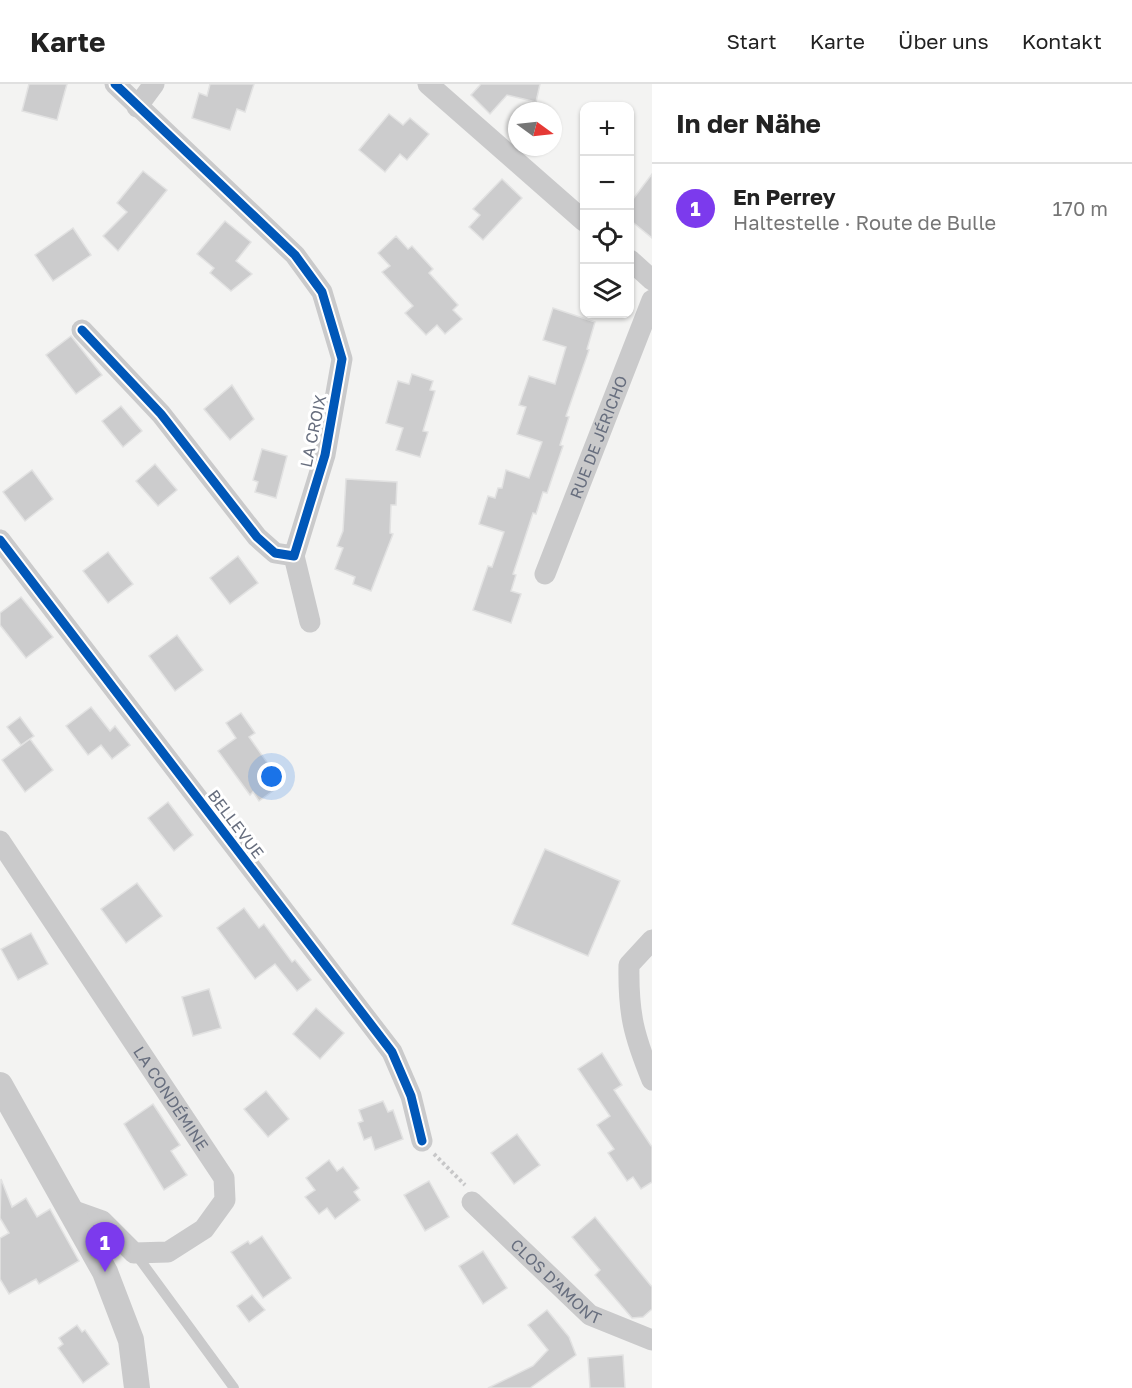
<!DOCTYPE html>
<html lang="de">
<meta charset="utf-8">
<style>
:root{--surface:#fff;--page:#f2f2f2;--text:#222;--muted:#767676;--line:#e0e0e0;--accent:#7c3aed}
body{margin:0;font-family:"Golos Text",sans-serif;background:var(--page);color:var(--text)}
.controls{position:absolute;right:18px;top:18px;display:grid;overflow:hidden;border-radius:12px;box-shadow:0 2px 4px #0004}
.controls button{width:54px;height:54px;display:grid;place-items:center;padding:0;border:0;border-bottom:2px solid var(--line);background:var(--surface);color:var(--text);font:30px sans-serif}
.compass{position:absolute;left:508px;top:18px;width:54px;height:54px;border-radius:50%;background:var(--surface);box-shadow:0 2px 4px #0004;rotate:105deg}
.you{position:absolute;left:272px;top:693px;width:21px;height:21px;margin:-15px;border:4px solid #fff;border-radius:50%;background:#1a73e8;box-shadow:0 0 0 9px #1a73e833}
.badge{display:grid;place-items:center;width:39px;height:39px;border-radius:50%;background:var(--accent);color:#fff;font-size:20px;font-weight:700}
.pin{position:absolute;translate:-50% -50px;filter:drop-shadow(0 2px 3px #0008)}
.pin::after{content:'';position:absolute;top:32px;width:21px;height:18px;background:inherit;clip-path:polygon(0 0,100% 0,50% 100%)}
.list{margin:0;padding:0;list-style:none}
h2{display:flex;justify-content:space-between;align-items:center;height:78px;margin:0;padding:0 24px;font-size:26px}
h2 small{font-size:20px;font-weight:400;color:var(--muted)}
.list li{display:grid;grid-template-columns:39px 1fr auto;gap:18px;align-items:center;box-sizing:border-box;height:90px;padding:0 24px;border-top:2px solid var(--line)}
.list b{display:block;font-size:22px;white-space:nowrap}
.list p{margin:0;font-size:20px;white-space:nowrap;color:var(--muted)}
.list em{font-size:20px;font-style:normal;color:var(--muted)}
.icon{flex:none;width:33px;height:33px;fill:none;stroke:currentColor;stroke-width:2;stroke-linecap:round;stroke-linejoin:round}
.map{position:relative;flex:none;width:652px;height:1304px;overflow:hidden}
header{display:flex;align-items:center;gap:36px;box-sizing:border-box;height:84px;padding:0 30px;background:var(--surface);border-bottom:2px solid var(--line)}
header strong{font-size:28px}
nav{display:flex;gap:33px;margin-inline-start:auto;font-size:21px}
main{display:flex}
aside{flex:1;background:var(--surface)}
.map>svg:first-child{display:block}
</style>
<header>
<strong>Karte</strong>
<nav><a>Start</a><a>Karte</a><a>Über uns</a><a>Kontakt</a></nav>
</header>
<main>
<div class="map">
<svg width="652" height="1304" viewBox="0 0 652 1304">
<rect width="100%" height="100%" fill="#f3f3f2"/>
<g fill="#cccccd" stroke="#e2e2e2" stroke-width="1.5">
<path d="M29 0H67L57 36 22 27Z"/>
<path d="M210 0H254L245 28 237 25 230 46 192 34 199 9 207 12Z"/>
<path d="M481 0H540L536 18 507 11 490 30 471 11Z"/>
<path d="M389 30 403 41 410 34 429 50 407 76 400 70 385 88 359 66Z"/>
<path d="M143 87 167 106 118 167 103 152 127 128 117 119Z"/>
<path d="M652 90V154L630 136V119Z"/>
<path d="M502 95 522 114 483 156 469 143 480 131 473 125Z"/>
<path d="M225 137 251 158 236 177 252 190 231 207 210 189 214 184 197 170Z"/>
<path d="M73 144 91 171 53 197 35 171Z"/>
<path d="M396 152 408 165 412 162 433 185 429 189 458 221 453 226 462 235 445 250 437 241 426 251 405 229 413 222 382 188 390 182 378 169Z"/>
<path d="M553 224 595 238 587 265 589 266 566 332 569 333 560 361 563 362 547 409 543 408 536 430 533 429 513 490 516 491 511 507 521 510 511 539 473 526 488 482 492 483 504 448 479 440 488 412 495 414 498 404H502L506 386 529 394 542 358 517 350 526 323 519 321 529 292 555 300 566 263 543 256Z"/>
<path d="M71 252 102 291 76 310 46 271Z"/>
<path d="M412 290 433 297 430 306 435 307 423 347 428 348 420 373 396 366 403 344 386 339 398 297 409 300Z"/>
<path d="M232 301 254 335 230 356 204 325Z"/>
<path d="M121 322 142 347 123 363 102 337Z"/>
<path d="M262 365 287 372 276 414 255 408 258 398 253 396Z"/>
<path d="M155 380 177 406 158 422 136 397Z"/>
<path d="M32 386 53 415 25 437 3 408Z"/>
<path d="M346 395 397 398 396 421H391L390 449 393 450 371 507 353 500 355 493 335 485 343 464 337 462 343 447Z"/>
<path d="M108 468 133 500 108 519 83 487Z"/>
<path d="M238 472 258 499 230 520 210 494Z"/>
<path d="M21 513 53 553 26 574 0 541V529Z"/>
<path d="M177 551 203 586 175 607 149 572Z"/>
<path d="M91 623 110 647 115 642 130 661 112 675 101 661 88 671 66 642Z"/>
<path d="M241 629 255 649 249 653 276 691 268 697 274 706 259 717 253 708 250 711 218 667 236 654 226 639Z"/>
<path d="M20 633 34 652 21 661 7 643Z"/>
<path d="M30 655 53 686 25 708 2 676Z"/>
<path d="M168 718 193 751 174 767 148 734Z"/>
<path d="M545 765 620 797 588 872 512 840Z"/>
<path d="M137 799 162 832 126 859 101 825Z"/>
<path d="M244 824 259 844 264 840 292 878 295 876 311 896 297 907 275 880 255 895 217 844Z"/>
<path d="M31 849 48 880 18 896 1 865Z"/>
<path d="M209 905 221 944 193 952 182 913Z"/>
<path d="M316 924 344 949 320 975 293 950Z"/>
<path d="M602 969 622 1001 614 1006 652 1063V1098L641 1105 633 1093 627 1097 608 1069 614 1065 597 1041 610 1032 578 985Z"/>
<path d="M266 1007 289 1035 268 1053 244 1025Z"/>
<path d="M383 1017 388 1028 393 1026 403 1055 375 1066 371 1053 364 1056 358 1039 363 1037 359 1026Z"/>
<path d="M153 1020 180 1061 171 1067 187 1091 164 1106 124 1040Z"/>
<path d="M517 1050 540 1081 514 1100 491 1069Z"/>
<path d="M329 1076 337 1087 343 1083 359 1104 354 1108 360 1116 335 1135 327 1124 319 1130 305 1113 315 1106 306 1094Z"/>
<path d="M1 1095 12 1123 26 1114 37 1133 50 1125 79 1177 39 1200 36 1195 9 1210 0 1195V1154L9 1149 0 1134Z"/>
<path d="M429 1097 449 1133 425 1147 404 1111Z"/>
<path d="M595 1133 652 1203V1225L643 1233 632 1234 595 1191 600 1186 572 1153Z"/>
<path d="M262 1152 291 1194 263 1214 231 1168 248 1157 250 1160Z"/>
<path d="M483 1167 507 1204 483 1220 459 1182Z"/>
<path d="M252 1211 265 1226 249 1238 237 1222Z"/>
<path d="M547 1226 569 1253 576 1271 530 1304H488L533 1282 548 1266 528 1241Z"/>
<path d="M77 1241 82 1248 85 1246 109 1280 83 1299 58 1264 63 1260 59 1254Z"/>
<path d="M623 1271 625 1304H590L588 1274Z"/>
</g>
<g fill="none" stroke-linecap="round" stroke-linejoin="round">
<path stroke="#c7c7c8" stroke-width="4" stroke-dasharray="3 3" stroke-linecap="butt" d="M434 1070 465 1101"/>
<path stroke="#cacacb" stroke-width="10" d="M135 1169 234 1304"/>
<g stroke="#cacacb" stroke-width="21">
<path d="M428 0 584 137"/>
<path d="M137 23 154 0"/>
<path d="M630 176 652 196"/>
<path d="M82 246 161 330 257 453 275 469 294 472 325 371 342 275 322 208 295 171 115 0"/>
<path d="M0 456 392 968 411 1012 422 1057"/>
<path d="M294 472 310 538"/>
<path id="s1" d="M545 490 652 216"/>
<path id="s2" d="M0 757 224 1094 225 1116 204 1145 168 1168 134 1169 102 1137 71 1126"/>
<path d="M652 856 629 881C628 930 634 952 652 996"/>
<path id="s3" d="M472 1118 590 1231 652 1256"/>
</g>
<path stroke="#cacacb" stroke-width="26" d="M0 1001 105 1188 131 1256 137 1304"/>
<defs>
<g id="cycleway">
<path d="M82 246 161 330 257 453 275 469 294 472 325 371 342 275 322 208 295 171 115 0"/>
<path d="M0 456 392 968 411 1012 422 1057"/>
</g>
</defs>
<use href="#cycleway" stroke="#fff" stroke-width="13"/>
<use href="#cycleway" stroke="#0057b8" stroke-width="9"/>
</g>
<g text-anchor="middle" stroke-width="6" stroke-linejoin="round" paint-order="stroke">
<g font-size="16" fill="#676e7e" stroke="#fff">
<text transform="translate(313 347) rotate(-78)" y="6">LA CROIX</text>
<text dy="6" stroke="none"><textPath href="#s1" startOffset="147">RUE DE JÉRICHO</textPath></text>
<text transform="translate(236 740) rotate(53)" y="6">BELLEVUE</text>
<text dy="6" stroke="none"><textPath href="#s2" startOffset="309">LA CONDÉMINE</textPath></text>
<text dy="6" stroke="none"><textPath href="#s3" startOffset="116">CLOS D'AMONT</textPath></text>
</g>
</g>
</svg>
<div class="controls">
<button>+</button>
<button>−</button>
<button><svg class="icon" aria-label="locate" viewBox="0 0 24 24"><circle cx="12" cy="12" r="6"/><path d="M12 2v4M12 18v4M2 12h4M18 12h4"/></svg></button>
<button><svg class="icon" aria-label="layers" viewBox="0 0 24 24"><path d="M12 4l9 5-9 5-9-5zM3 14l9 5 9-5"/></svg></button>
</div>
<svg class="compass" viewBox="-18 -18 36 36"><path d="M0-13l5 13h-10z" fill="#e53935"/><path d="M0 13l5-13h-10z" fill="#767676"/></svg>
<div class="you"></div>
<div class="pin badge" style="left:105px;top:1188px">1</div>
</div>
<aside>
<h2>In der Nähe<small></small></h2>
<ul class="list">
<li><span class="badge">1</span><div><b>En Perrey</b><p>Haltestelle · Route de Bulle</p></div><em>170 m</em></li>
</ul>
</aside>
</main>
